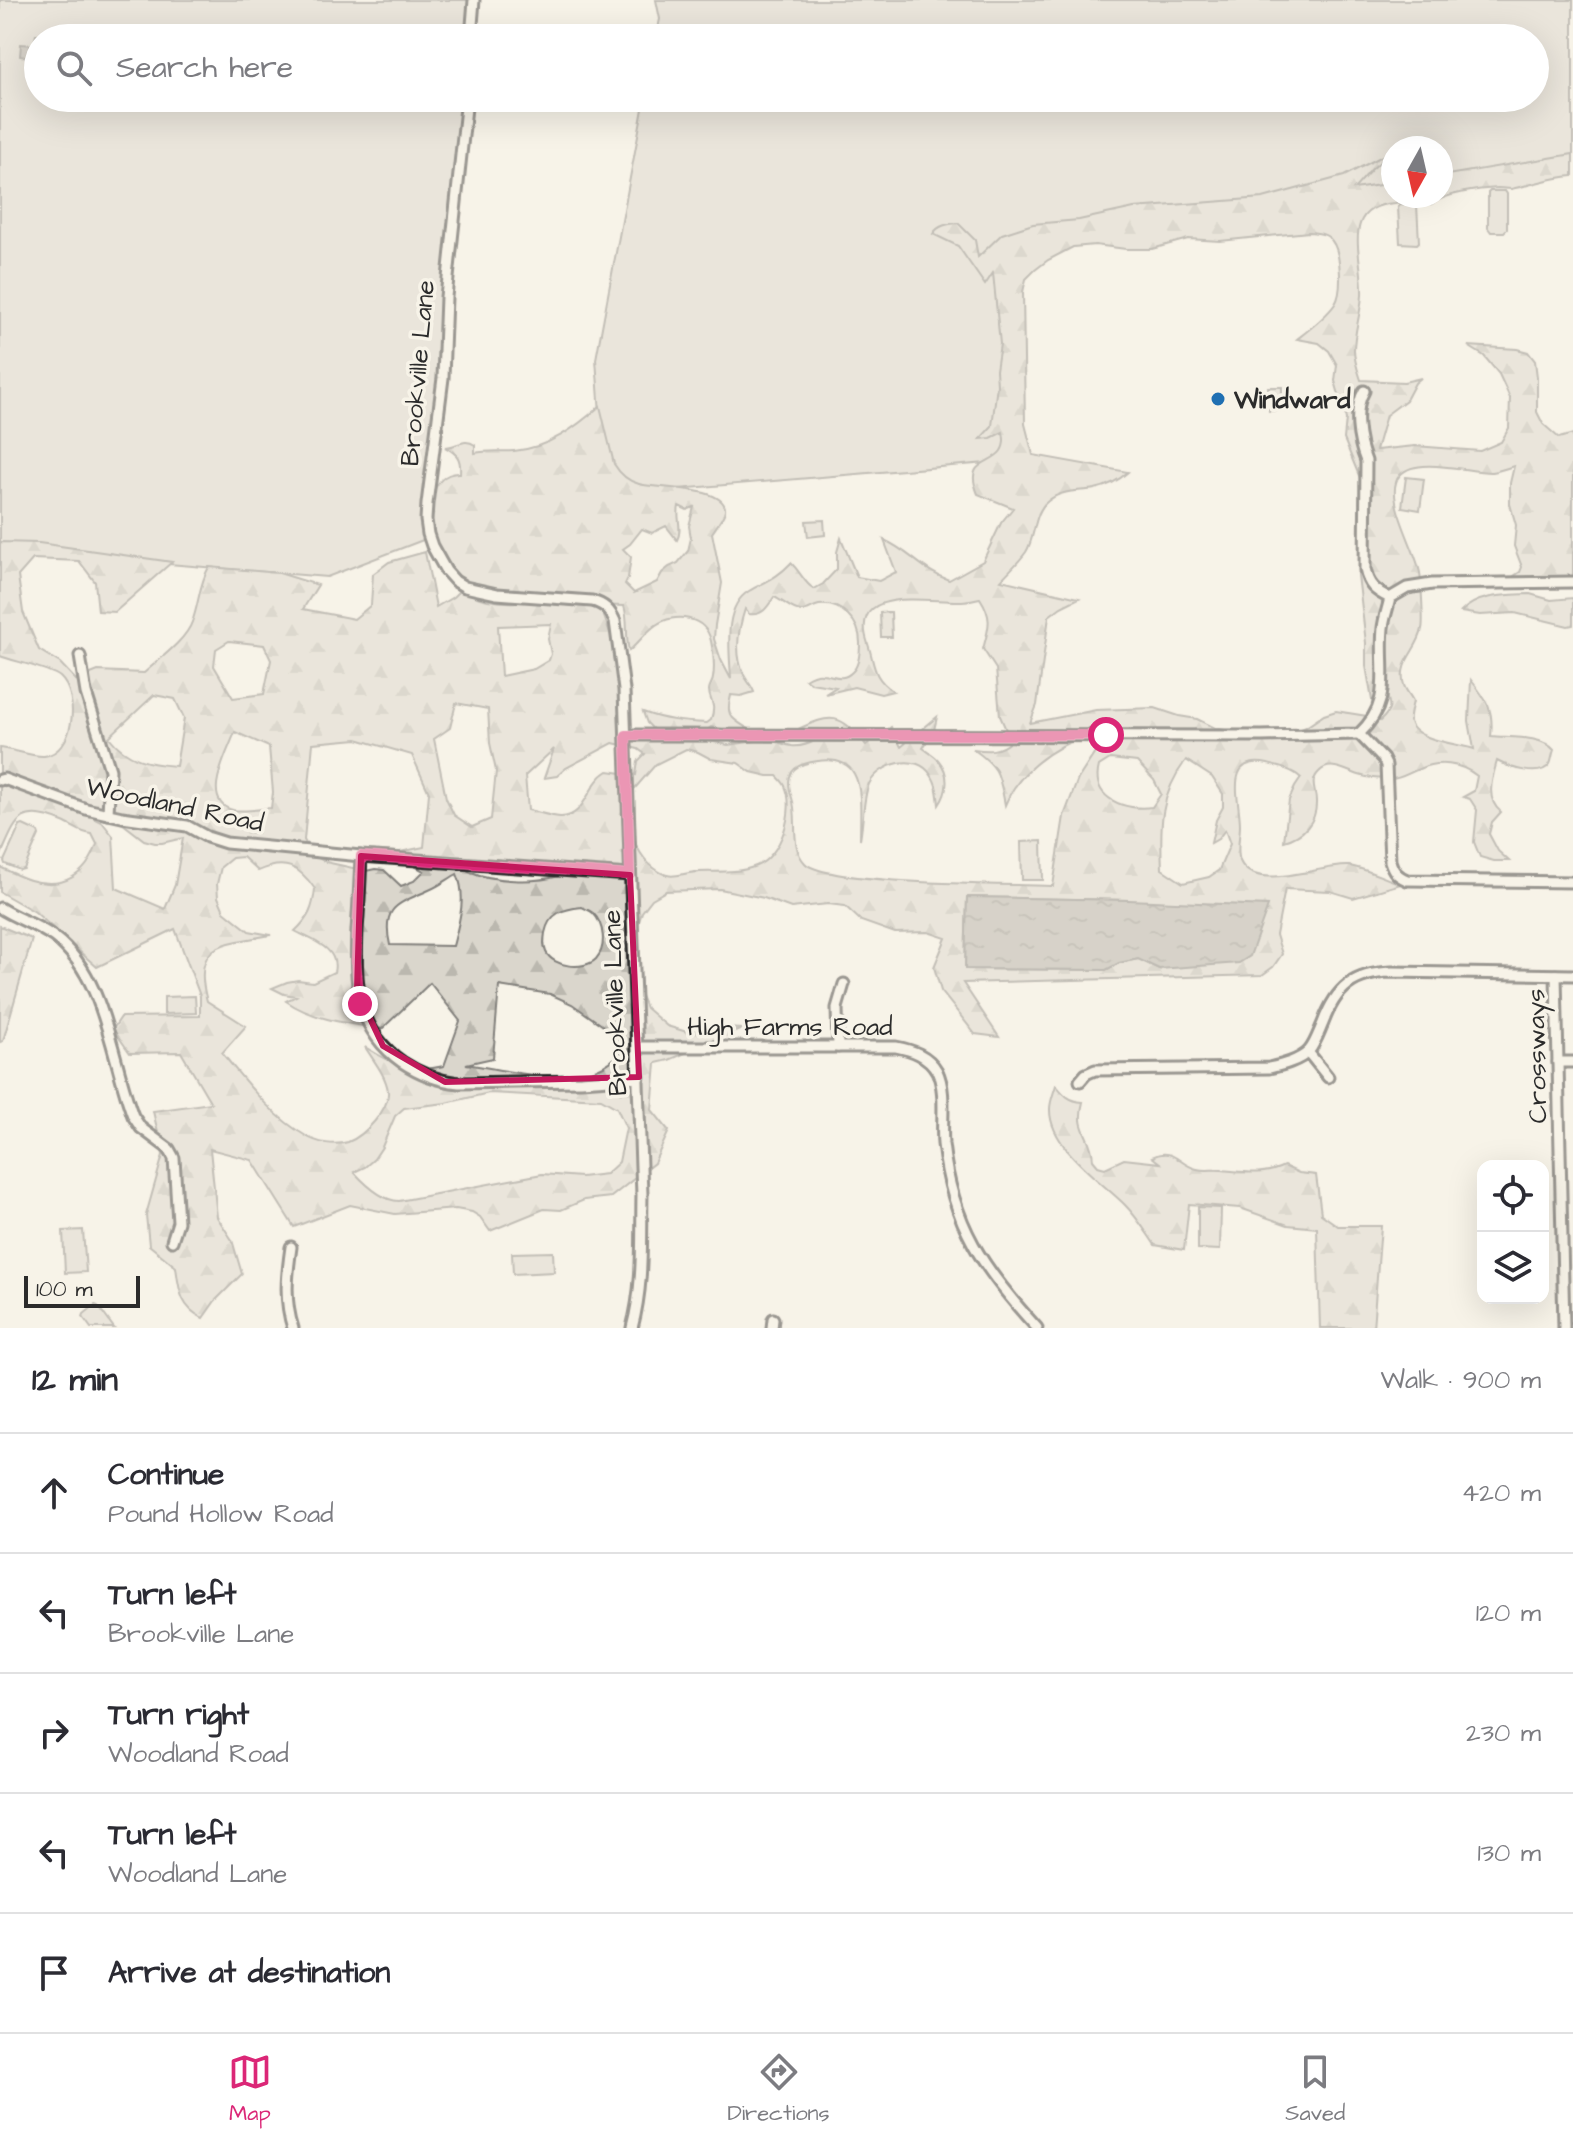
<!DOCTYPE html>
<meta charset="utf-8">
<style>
:root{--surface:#fff;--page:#f7f7f7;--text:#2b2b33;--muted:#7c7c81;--line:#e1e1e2;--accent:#db2777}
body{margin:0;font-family:"Architects Daughter",sans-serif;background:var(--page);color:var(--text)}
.controls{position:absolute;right:24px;bottom:24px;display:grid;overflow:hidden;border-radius:16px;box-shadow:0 8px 32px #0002}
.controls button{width:72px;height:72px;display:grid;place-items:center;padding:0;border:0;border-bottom:2px solid var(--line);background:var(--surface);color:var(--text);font:40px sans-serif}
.compass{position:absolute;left:1381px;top:136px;width:72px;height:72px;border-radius:50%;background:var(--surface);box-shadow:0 8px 32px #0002;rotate:188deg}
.scale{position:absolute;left:24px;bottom:20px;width:116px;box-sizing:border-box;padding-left:8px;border:4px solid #2b2b2b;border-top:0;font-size:22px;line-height:28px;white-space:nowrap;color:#2b2b2b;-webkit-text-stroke:6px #f7f3e8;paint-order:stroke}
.stop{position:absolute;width:24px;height:24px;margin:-18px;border:6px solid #db2777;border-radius:50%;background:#fff}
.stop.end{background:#db2777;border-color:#fff;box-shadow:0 2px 8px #0008}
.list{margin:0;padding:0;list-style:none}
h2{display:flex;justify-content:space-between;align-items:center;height:104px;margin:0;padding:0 32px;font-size:34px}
h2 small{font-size:26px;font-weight:400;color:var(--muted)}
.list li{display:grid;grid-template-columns:52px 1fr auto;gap:24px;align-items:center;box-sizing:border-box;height:120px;padding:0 32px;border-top:2px solid var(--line)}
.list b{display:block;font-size:30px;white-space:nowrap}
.list p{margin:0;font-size:26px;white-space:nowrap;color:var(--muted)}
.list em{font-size:26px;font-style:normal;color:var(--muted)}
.icon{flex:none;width:44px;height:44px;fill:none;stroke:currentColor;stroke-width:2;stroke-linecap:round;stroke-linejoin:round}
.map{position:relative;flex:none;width:1573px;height:1328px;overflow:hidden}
.search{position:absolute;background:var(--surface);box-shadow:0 8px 32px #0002;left:24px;right:24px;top:24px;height:88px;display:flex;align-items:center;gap:20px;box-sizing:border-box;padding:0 28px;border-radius:44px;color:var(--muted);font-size:30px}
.sheet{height:704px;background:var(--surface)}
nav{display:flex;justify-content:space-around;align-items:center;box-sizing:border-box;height:112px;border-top:2px solid var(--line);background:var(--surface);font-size:22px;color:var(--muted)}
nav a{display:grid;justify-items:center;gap:4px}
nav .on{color:var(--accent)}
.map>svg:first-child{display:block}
</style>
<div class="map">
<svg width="1573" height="1328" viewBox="0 0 1573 1328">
<defs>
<pattern id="forest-firs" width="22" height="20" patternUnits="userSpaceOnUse" patternTransform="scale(2)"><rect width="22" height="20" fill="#dad6cc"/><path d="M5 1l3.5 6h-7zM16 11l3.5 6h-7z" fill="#bbb8af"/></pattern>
<pattern id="garden-dots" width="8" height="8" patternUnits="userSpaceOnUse" patternTransform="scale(2)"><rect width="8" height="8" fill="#dad6cc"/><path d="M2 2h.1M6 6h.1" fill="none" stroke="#bbb8af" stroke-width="1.8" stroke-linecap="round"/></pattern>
<pattern id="water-ripples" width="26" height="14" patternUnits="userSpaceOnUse" patternTransform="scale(2)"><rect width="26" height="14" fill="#afaca4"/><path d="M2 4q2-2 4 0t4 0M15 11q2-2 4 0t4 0" fill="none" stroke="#8f8c86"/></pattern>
</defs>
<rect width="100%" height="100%" fill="#f7f3e8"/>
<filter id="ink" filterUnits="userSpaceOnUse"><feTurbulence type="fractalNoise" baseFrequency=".0125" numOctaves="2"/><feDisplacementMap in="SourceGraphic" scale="16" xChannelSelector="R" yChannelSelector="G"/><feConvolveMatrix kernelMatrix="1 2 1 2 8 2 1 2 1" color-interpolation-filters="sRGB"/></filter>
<g filter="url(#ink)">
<g fill="#dad6cc" stroke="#82807c" stroke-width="2">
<path d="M0 0H473L470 38H38V98H464L423 540 327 577 0 550Z"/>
<path d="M656 0H1573V169L1441 187V148H1393V194L1005 248 1022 460 606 495 596 359 645 98H1535V38H656L660 19Z"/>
<path d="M1490 191H1505L1507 194V229L1504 232H1491L1488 228V193Z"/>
<path d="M1400 204 1417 205 1419 242 1417 244 1400 243 1398 207Z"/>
<path d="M1406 477 1424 479 1420 510 1402 507Z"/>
<path d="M824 520 825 535 808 537 806 521Z"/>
<path d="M891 612 892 637H881L880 613Z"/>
<path d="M23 825 38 832 39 835 24 869 20 870 5 864 4 861 20 826Z"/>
<path d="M1042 841 1043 880H1022L1021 842Z"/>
<path d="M195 996 196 1013 164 1014V997Z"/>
<path d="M1198 1207 1221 1208 1220 1250 1198 1249Z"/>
<path d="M83 1230 86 1272 65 1273 63 1231Z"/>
<path d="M553 1252 554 1272 513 1274 512 1253Z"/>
<path d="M95 1305 98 1306 114 1328H91L83 1317 84 1314Z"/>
</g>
<g fill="url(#forest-firs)" stroke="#82807c" stroke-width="2" fill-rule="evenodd">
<path d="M1392 151 1371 170 1354 189 1393 183V196H1441V176L1573 154V176C1551 177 1532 185 1511 189 1506 189 1504 188 1498 188 1479 189 1447 193 1431 204 1415 197 1411 201 1395 203 1338 207 1364 257 1362 295 1361 313 1354 332 1354 350 1354 360 1358 371 1361 380L1404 382 1421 378 1415 383 1406 400 1386 415 1376 450 1415 446 1480 451 1501 442 1509 428 1510 398 1499 374 1484 356 1468 346 1517 349 1528 352 1535 361 1537 377V412L1543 424 1559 438 1573 434V586L1509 579 1520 572 1522 567 1514 546 1516 525 1510 504V483L1514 466C1506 468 1497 472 1490 472 1468 472 1417 456 1400 475 1382 495 1416 548 1420 573 1421 580 1424 623 1422 629 1419 649 1397 662 1404 685 1405 690 1411 696 1413 701 1412 707 1409 715 1410 721 1412 740 1459 744 1474 749L1469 721 1471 680C1487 700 1494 710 1491 736 1510 738 1541 735 1554 750 1552 755 1552 760 1550 764 1540 779 1508 767 1497 761 1492 779 1485 799 1501 812L1492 822 1489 834 1498 851 1509 861H1494L1480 857 1474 842 1477 810 1470 799 1463 797 1474 791 1477 776C1461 763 1438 760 1419 769 1408 773 1401 779 1390 779 1380 779 1368 778 1359 775 1346 771 1330 760 1319 772 1309 782 1316 790 1316 801 1317 822 1303 836 1284 841L1289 800 1295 787 1301 778C1293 770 1280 767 1268 764 1223 755 1240 799 1240 825 1240 836 1236 850 1240 861 1254 894 1321 864 1349 866 1364 868 1386 879 1401 884L1353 898 1330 891 1285 889 1276 935 1282 954 1273 967 1262 975 963 983 999 1037 975 1034 941 991 934 967 946 938 928 932 895 933 861 921 845 906 828 904 791 908 764 898 720 889 666 891 652 899 642 912 627 961 646 1008 667 1026 687 1032 709 1027 742 1029 669 1060 656 1063 652 1110 669 1131 654 1163 611 1197 584 1200 561 1210 544 1209 490 1231 480 1217 472 1212 456 1209 395 1214 350 1205 294 1227 252 1160 210 1149 217 1217 232 1240 242 1274 215 1301 203 1318C180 1308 179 1289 176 1267L149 1245 146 1215 163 1155 153 1111 211 1103 181 1052 130 1053 113 1029 121 1017 200 1016V996L175 929 97 967 35 912 0 892V867C10 872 20 877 30 880 63 890 87 875 97 844L92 834C80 833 73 826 63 822 18 803 16 822 0 857V748C10 749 35 757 44 756 75 752 80 695 60 677 51 669 13 661 0 656V542L39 543 172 562 115 612 98 611 95 582 79 561 33 559 18 576 23 612 39 650 60 663 76 680 98 671 144 673C158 660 186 640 192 622 199 604 199 584 209 567L279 573 318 585 303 609 354 619 371 605 373 574 389 562 425 552 436 607 453 597 465 585C457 573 439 556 435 544 425 521 427 472 460 473 461 459 458 454 445 447 457 447 464 437 475 445V453C488 450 501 452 514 451 548 448 575 428 600 406L614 464C620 474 627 481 639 484 656 489 728 486 725 511 723 518 716 527 712 533L722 583 715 625 714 639 721 660 731 679C730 652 722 607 749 591 766 581 777 578 791 563 800 571 804 583 814 589L823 584 837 569V552L841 538 857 577 879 581 896 572 884 540C908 550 924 572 949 580L983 561 1001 523 1013 508 978 494C959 450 1012 471 1003 432L991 438 980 439 992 426 997 385 996 370 1000 344 993 273 985 285 958 246 933 234C938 225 948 224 958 223L975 240 978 257 1002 234 1033 224 1079 220 1134 208 1263 198 1344 176ZM1309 232C1317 233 1327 233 1332 241 1341 252 1343 292 1335 304 1326 317 1310 329 1297 339L1319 343 1329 351 1337 365 1335 381 1346 419 1344 439 1369 500 1358 575 1366 643V666L1373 706 1386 692C1391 707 1392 710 1380 721L1367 716 1336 711 1324 715 1306 727 1276 740 1215 728 1197 719 1179 716 1155 708 1096 710 1030 723 1037 705 1049 616 1061 607 1079 598 1001 580C1009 571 1019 562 1026 552 1036 536 1033 513 1048 501 1062 489 1079 492 1095 489 1109 486 1118 481 1128 472L1033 455 1025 424 1023 292 1026 279 1035 270 1048 260 1073 247 1095 245 1126 249H1152L1188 239 1220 241ZM679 506 687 510 694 507 689 526 691 538 688 551 678 563 669 567 662 573 657 582 634 593 625 584 628 578 631 557 623 549 630 544 642 529 652 533 666 526 677 540C683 529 676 518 679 506ZM499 590 540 600C519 603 492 604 472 595ZM774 597C782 600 794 612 802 611 808 611 813 606 819 605 842 603 860 621 860 643 860 652 859 666 852 672 842 682 834 675 822 674 816 673 810 676 805 679L811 683 836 687 825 694 854 687 881 694 893 691C872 677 875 665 868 644 847 583 931 603 962 601 968 601 975 599 980 598 993 618 989 627 983 649L996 669 1000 716 1011 741C999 752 989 751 973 749 1000 768 999 774 1005 805 1022 763 1069 737 1111 728L1078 779 1064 816 1053 886C1014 884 825 885 805 863 789 846 799 818 792 798 787 783 787 769 804 764 869 746 860 796 860 840 863 825 863 797 869 784 880 763 917 752 931 775 937 783 938 795 939 805 948 792 950 774 939 761 936 756 928 752 923 748L934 730 937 717 901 747 891 727 866 745C840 713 832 713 796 730L817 740C809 744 801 747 792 746 779 744 736 726 730 714 727 707 730 702 731 695L741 696 754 692C752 686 747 681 744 675 734 654 738 630 745 609L749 614C762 616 767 608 774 597ZM592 605 624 606C629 621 625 636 629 651 638 643 646 632 656 625 674 612 706 616 711 641 713 651 715 667 713 678 713 682 709 686 709 690 709 702 717 702 711 720L707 723C684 722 664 720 643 712L647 723 654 730 642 740 622 736 614 644 602 611ZM551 624 548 639 551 654 549 660 534 669 501 676 498 626ZM229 641 264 645 271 660 264 694 233 698 214 666 216 649ZM154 695 175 699 184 718 176 766C149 764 127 760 109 737ZM456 703 488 709 490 743 496 771 491 819 472 827 454 815 446 798 434 739 450 728ZM711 727 728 730 756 741 728 745 695 738ZM235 732 269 747 273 792 271 808C260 809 244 812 233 810 199 802 228 752 235 732ZM357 739 412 755 429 793 424 847 400 852 373 851 411 864 424 871 414 881 401 886 384 870 375 869 366 871 326 862 312 855 304 840 313 743ZM613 743 638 749 645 754 638 761 636 775 608 771C587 783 586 818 560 817 549 816 538 812 528 810L525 776 554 749 544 778 557 776 566 768ZM686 749 698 752 711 759 738 763 751 772 768 776H777C779 778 784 783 785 786 796 809 781 857 756 866 737 874 715 871 695 872 678 874 670 881 654 868 634 853 630 826 622 803L656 764ZM1110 759 1137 762 1154 780 1161 794 1152 807C1126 811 1090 799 1099 766ZM1186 760 1212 777 1223 794V807L1216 820 1211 843 1218 839 1225 830 1230 844 1219 870 1209 877 1183 883 1162 869C1160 826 1159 796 1186 760ZM94 818 118 820 144 840 155 843H162L183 838 175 885 165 909 116 888 113 836 102 822ZM243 857 258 871C285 859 299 866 315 889 313 908 309 918 295 931 311 940 340 948 334 972L313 982 298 980 287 982 272 988 284 994 296 996 286 1001C313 1020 350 1024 382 1029L430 983 460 1021 444 1066C410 1074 393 1064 365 1047 373 1060 386 1075 388 1091 390 1109 364 1136 348 1142 335 1146 317 1143 306 1136 271 1116 247 1083 222 1053L246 1026 207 1001C190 941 225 944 271 935L249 931 224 911 218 897 217 884 221 867 232 858ZM500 861 541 866 559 876C534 883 493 882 469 871ZM457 874C467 897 459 923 453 946L390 945C381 905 399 904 429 890 439 886 448 879 457 874ZM967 897 1129 900 1159 969 1139 959 1119 963 1105 970 965 969ZM582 907C585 909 590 910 593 913 604 924 607 947 596 959 584 971 553 967 546 952 543 946 544 940 545 933 549 913 563 909 582 907ZM499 986 550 994 572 1004 606 1028 622 1051C585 1094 515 1071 466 1064L493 1058ZM489 1093 601 1099 617 1108 626 1128 619 1162 606 1174 581 1177 542 1174 399 1201C383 1201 365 1184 354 1172L365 1167 374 1159 382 1147 395 1116 404 1108 446 1103Z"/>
<path d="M1530 594 1551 600 1573 598V625L1568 626 1515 613 1480 615 1461 612C1478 594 1507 595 1530 594Z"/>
<path d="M0 926 32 939 3 1041 0 1042Z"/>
<path d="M1056 1085C1064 1095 1069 1101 1083 1102 1075 1132 1092 1134 1093 1160L1098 1166 1105 1168 1124 1159 1160 1163 1152 1157C1174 1146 1178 1165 1197 1169 1205 1171 1214 1169 1222 1170 1245 1172 1263 1176 1284 1166L1299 1173 1316 1175 1321 1214 1338 1226H1381L1373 1328H1320L1317 1228 1288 1225 1240 1208 1189 1204 1184 1250 1155 1245C1146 1232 1137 1217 1125 1205 1101 1181 1049 1147 1050 1109 1050 1101 1054 1092 1056 1085Z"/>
</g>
<path fill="url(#garden-dots)" stroke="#82807c" stroke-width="2" d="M1268 387H1282V395L1286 399 1282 403 1283 410 1269 411Z"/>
<g fill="url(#water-ripples)" stroke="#7a7874" stroke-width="2">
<path d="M36 34 49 35V38H38V59L20 56 21 44 34 45Z"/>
<path d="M967 897 1129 900 1268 906 1250 956 1239 963 1159 969 1138 959 1119 963 1106 970 965 969Z"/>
</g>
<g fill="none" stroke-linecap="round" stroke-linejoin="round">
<defs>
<g id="street">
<path d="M471 38 474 0"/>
<path d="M467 98 446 297 443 378 427 504 426 520 428 534 432 546 446 571 455 581 465 587 497 594 592 601C604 604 610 610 615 621L624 690 642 1195C641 1241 644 1283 632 1328"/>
<path d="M1364 391C1353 410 1358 441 1366 461L1365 569C1368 585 1375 591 1390 598"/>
<path d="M80 656 86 693 110 770 108 814"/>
<path d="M1359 734 1383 759 1386 765 1390 861C1393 871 1397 876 1407 880L1573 882"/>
<path d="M626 735 1262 736 1359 734C1394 701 1379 671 1383 628 1384 618 1388 608 1390 598L1407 588 1432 584 1573 582"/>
<path d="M0 780 4 779 86 809 122 817 187 826 207 837 226 843 361 856 630 875"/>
<path d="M361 856C360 880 359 905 357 930 355 982 355 1029 402 1062 420 1074 438 1081 459 1083L581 1081 639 1077"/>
<path d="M0 908C17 919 38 925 54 937 106 976 111 1059 133 1116L141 1128 169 1149 174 1158 178 1222 172 1241"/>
<path d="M1556 975 1564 1328"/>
<path d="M638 1047H896C912 1050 928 1055 937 1071 947 1092 941 1121 943 1144 952 1225 984 1270 1037 1328"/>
<path d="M838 1047 837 1008 844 984"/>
<path d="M1308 1052 1328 1077"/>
<path d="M1558 1062H1573"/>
<path d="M1080 1081 1086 1074 1095 1070 1269 1068C1282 1065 1299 1061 1309 1051 1315 1044 1319 1032 1323 1023 1336 988 1353 973 1392 972L1573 975"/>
<path d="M291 1247C287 1275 284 1300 293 1328"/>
<path d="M772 1328 773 1319"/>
</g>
</defs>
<use href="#street" stroke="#2b2b2b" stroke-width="15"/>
<use href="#street" stroke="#f7f3e8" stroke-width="9"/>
</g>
</g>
<g fill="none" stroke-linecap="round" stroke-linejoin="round" filter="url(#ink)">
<path stroke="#db2777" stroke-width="10" d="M360 1004 356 961 361 856 630 875 626 735H1106"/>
</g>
<path d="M0 0H1573V1328H0ZM361 856 630 875 639 1077 445 1082 383 1046 357 991Z" fill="#f7f3e8" fill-opacity=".55" fill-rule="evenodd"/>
<path fill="none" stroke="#c2185b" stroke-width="6" stroke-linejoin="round" d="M361 856 630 875 639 1077 445 1082 383 1046 357 991Z"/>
<circle fill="#1f6fb2" stroke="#f7f3e8" stroke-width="3" cx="1218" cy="399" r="8"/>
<g text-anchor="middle" stroke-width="7" stroke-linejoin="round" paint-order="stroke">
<g font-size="26" fill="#2b2b2b" stroke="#f7f3e8">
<text transform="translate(417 373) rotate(-85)" y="9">Brookville Lane</text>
<text transform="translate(175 804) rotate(12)" y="9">Woodland Road</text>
<text transform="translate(614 1003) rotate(-92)" y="9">Brookville Lane</text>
<text x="790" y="1035">High Farms Road</text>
<text transform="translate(1536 1056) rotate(-91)" y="9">Crossways</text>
</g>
<g font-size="26" font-weight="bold" fill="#2b2b2b" stroke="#f7f3e8" text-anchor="start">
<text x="1234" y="408">Windward</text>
</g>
</g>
</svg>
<div class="controls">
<button><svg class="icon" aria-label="locate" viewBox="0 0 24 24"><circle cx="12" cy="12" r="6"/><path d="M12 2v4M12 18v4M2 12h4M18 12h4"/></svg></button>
<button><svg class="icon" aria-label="layers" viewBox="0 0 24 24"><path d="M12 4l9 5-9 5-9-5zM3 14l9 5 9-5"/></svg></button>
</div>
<svg class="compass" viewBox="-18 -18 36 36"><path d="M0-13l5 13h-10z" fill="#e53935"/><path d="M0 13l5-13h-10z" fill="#7c7c81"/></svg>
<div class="scale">100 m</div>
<div class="stop" style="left:1106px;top:735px"></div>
<div class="stop end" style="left:360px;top:1004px"></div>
<div class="search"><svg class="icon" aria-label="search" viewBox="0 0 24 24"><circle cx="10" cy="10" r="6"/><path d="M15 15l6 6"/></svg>Search here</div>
</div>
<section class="sheet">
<h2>12 min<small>Walk · 900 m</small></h2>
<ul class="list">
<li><svg class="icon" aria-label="ahead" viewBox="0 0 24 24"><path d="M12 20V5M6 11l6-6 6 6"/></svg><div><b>Continue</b><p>Pound Hollow Road</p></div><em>420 m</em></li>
<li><svg class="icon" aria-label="left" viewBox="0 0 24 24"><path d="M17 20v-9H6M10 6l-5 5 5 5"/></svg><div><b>Turn left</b><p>Brookville Lane</p></div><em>120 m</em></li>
<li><svg class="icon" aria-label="right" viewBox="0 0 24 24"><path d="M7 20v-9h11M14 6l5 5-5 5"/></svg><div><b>Turn right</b><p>Woodland Road</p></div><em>230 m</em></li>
<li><svg class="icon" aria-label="left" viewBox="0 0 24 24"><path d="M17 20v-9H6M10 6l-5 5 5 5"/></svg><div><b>Turn left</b><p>Woodland Lane</p></div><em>130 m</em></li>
<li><svg class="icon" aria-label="arrive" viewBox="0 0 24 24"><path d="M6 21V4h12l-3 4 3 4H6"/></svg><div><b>Arrive at destination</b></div></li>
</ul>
</section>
<nav>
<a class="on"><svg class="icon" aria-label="map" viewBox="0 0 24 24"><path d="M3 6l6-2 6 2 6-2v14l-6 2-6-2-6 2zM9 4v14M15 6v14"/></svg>Map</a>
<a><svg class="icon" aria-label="directions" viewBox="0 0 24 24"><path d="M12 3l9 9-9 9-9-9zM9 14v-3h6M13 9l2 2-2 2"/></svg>Directions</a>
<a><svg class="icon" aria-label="saved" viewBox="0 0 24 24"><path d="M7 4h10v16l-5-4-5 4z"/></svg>Saved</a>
</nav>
